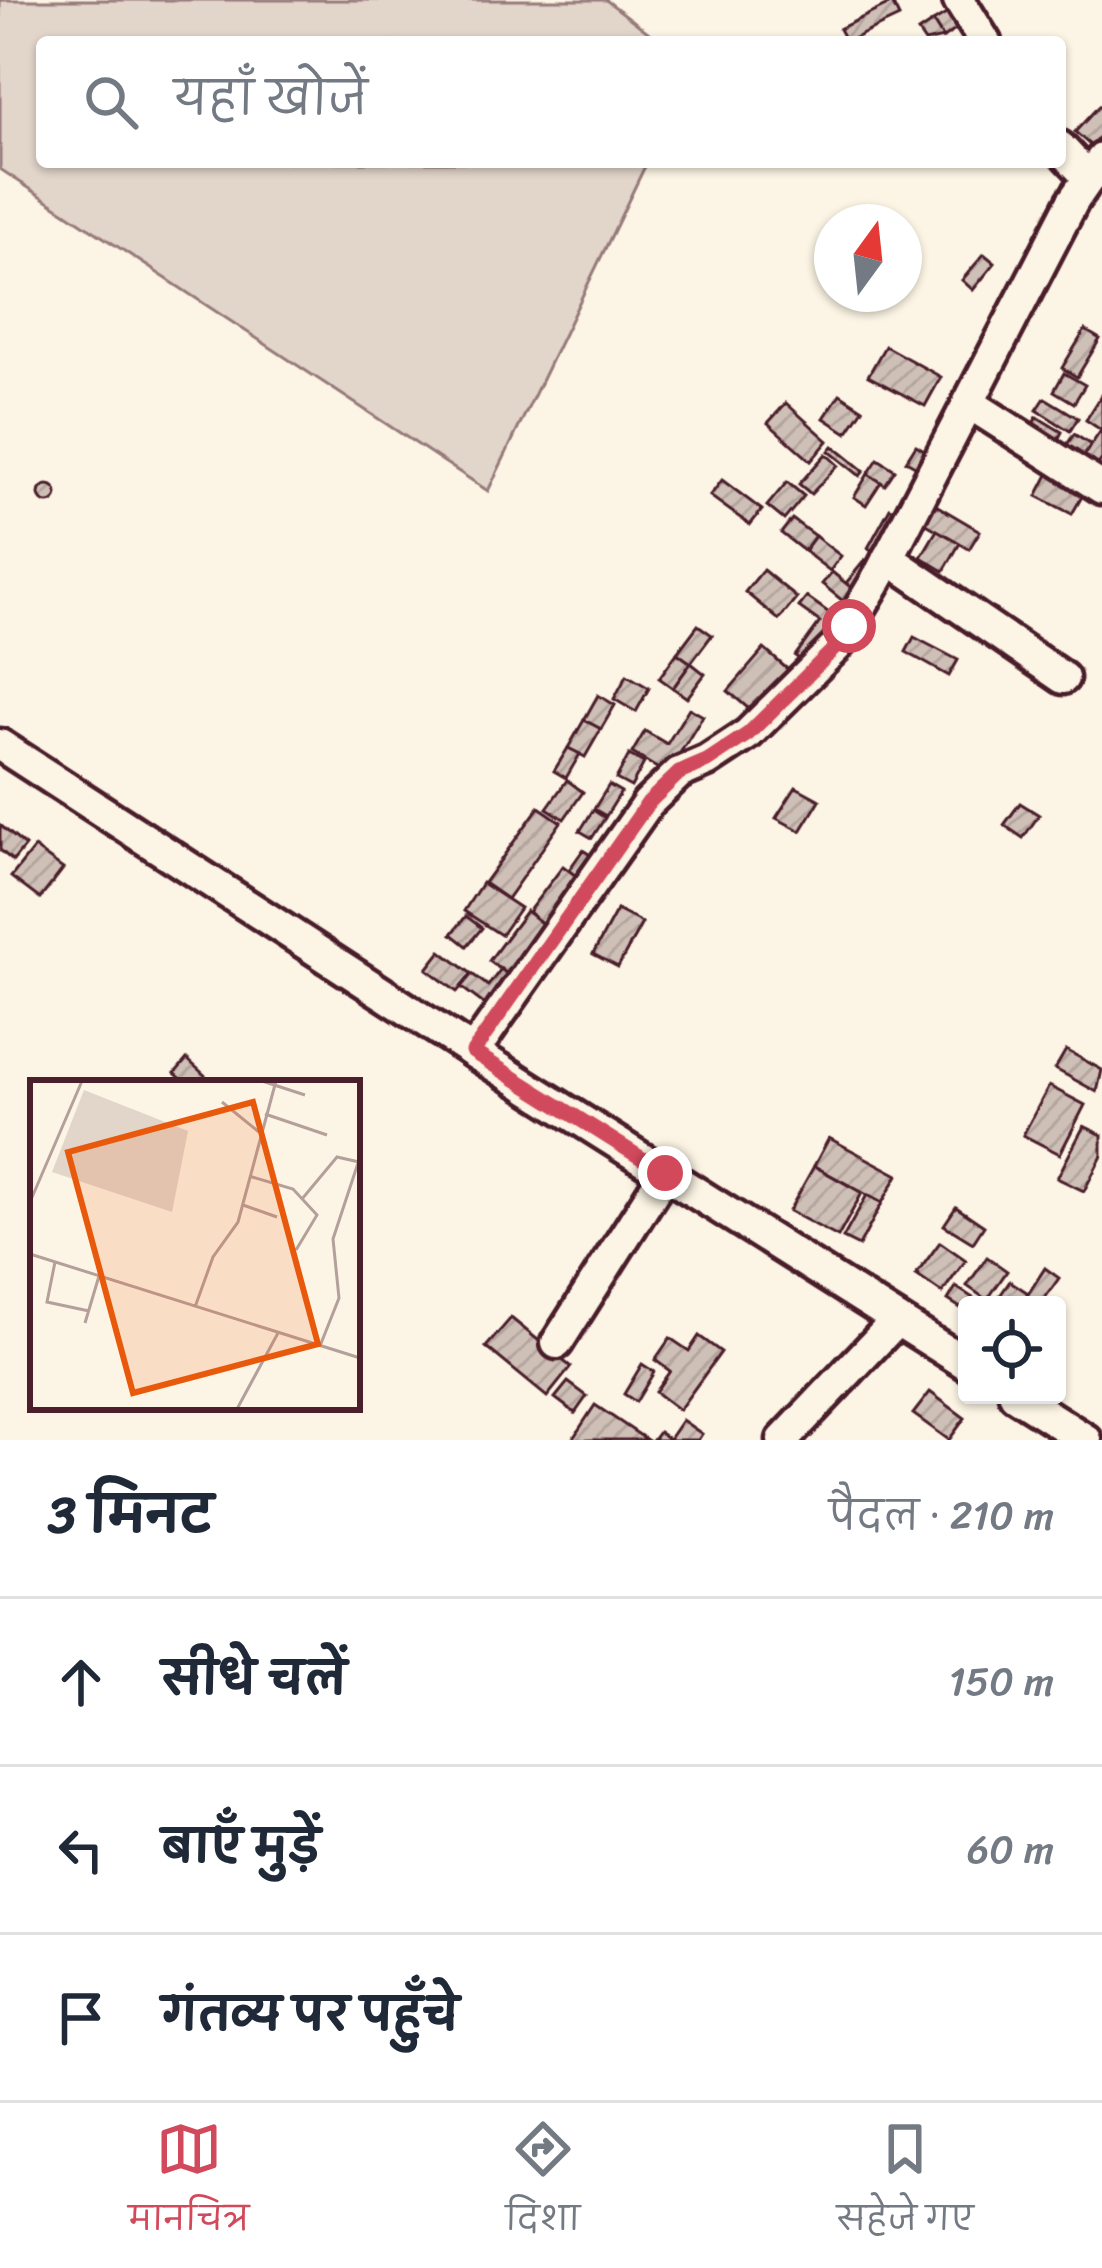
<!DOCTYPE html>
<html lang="hi">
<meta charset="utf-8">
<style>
:root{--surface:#fff;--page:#f6f6f7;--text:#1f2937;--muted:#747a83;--line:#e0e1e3;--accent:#d1495b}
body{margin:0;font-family:Sriracha,"Playpen Sans Deva",sans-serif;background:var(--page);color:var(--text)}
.controls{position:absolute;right:36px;bottom:36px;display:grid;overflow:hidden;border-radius:12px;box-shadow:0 3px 9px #0004}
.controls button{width:108px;height:108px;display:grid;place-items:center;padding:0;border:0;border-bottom:3px solid var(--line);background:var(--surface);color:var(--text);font:60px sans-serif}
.compass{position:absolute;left:814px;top:204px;width:108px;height:108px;border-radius:50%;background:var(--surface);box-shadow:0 3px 9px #0004;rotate:15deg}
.stop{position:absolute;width:36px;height:36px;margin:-27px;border:9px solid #d1495b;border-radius:50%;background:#fff}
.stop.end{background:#d1495b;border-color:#fff;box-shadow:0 3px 12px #0008}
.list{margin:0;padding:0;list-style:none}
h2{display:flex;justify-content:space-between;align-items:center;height:156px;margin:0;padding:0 48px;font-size:51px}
h2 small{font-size:39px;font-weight:400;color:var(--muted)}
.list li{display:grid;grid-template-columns:78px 1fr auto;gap:36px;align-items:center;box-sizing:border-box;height:168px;padding:0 48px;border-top:3px solid var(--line)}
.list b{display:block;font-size:45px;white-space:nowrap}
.list em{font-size:39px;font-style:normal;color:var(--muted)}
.icon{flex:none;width:66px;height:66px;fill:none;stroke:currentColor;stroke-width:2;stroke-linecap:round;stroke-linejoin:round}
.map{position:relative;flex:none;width:1102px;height:1440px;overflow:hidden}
.search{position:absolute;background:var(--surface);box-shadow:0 3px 9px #0004;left:36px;right:36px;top:36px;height:132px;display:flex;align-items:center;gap:30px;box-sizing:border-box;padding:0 42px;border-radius:12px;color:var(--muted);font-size:45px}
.sheet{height:660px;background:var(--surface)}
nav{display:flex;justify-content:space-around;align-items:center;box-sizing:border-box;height:168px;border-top:3px solid var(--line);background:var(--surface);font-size:33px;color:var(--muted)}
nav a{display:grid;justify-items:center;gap:6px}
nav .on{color:var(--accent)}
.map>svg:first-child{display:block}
</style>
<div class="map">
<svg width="1102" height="1440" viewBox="0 0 1102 1440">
<defs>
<pattern id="building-hatch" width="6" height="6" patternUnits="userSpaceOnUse" patternTransform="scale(3)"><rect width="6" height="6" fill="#cfc0b7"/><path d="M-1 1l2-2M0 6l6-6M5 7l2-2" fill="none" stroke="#b3a59e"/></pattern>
</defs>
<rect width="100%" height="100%" fill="#fcf5e5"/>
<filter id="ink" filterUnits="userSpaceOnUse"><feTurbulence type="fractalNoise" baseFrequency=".00833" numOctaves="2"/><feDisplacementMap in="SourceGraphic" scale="24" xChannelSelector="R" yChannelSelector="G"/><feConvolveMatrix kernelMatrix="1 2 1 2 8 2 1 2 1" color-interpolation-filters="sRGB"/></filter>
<g filter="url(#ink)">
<path fill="#e2d5ca" stroke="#967a7a" stroke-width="3" d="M0 0H606L661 42H42V162H647L488 491 0 169Z"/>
<g fill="url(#building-hatch)" stroke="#4a1f2b" stroke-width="3">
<path d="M892 3 899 17 846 42 839 29Z"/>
<path d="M959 6 968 22 943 38 933 22Z"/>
<path d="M933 22 943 38 925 42 918 32Z"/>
<path d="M1099 106 1102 109V134L1091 146 1075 132Z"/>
<path d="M984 254 995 263 973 290 962 280Z"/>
<path d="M1085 330 1100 339 1077 377 1062 368Z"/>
<path d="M885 346 941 377 925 406 868 376Z"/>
<path d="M1064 373 1085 385 1074 403 1054 391Z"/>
<path d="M840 394 863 409 847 433 824 418Z"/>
<path d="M1102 395V429L1101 430 1086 420Z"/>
<path d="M1045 398 1078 418 1070 431 1037 410Z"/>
<path d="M786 403 828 441 811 461 768 423Z"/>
<path d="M1037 417 1062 432 1053 449 1027 433Z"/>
<path d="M1102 429V459L1097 466 1083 457Z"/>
<path d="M1074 434 1091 445 1083 457 1066 446Z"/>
<path d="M916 445 929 453 919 468 906 461Z"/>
<path d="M833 446 864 471 860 476 829 451Z"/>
<path d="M826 454 838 465 811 494 799 484Z"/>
<path d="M878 459 895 470 885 485 868 474Z"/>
<path d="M1053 465 1089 484 1072 514 1037 496Z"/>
<path d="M868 474 881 482 866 505 854 497Z"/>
<path d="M722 480 762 510 750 525 710 496Z"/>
<path d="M787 482 804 496 784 520 767 506Z"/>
<circle cx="48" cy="494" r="9"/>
<path d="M929 501 980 531 969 549 918 519Z"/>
<path d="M890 508 901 514 879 554 868 548Z"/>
<path d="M792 519 815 536 804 551 781 533Z"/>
<path d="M937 530 960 543 944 571 921 557Z"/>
<path d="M815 536 841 556 830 571 804 551Z"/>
<path d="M865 560 878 571 859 594 846 583Z"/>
<path d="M763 570 797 598 779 620 745 592Z"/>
<path d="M832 572 859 594 849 606 822 584Z"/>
<path d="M807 597 839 620 806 664 795 656 820 622 799 607Z"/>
<path d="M698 625 712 635 691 663 677 653Z"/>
<path d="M914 637 958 660 949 676 906 652Z"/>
<path d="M764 649 793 674 757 716 728 691Z"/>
<path d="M677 653 691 663 673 688 659 678Z"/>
<path d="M691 663 705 674 687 698 673 688Z"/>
<path d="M627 675 649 688 636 712 614 699Z"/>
<path d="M598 695 615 705 601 729 584 720Z"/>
<path d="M689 708 703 716 667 774 632 753 645 731 667 744Z"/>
<path d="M584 720 601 729 585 757 568 748Z"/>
<path d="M568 748 580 754 566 778 554 771Z"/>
<path d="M629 755 644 763 631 787 616 779Z"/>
<path d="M567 780 583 792 564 819 547 808Z"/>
<path d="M609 785 621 792 606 816 594 809Z"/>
<path d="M796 787 820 800 801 831 776 818Z"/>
<path d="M1020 803 1039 815 1023 838 1004 825Z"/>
<path d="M539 807 561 822 507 899 484 883Z"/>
<path d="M593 810 605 818 592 838 580 831Z"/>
<path d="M0 825 25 846 13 861 0 850Z"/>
<path d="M34 848 63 869 40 899 11 877Z"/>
<path d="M583 850 596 859 580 879 568 871Z"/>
<path d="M563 866 580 879 545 926 528 912Z"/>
<path d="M482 883 520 908 501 935 464 911Z"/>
<path d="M617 910 642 923 618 967 593 954Z"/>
<path d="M526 911 545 926 508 975 489 961Z"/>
<path d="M466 916 482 928 467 946 452 934Z"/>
<path d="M441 951 472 974 457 992 427 969Z"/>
<path d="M501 969 508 975 485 1005 461 987 472 974 488 986Z"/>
<path d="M1066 1050 1102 1070 1097 1092 1055 1069Z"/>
<path d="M187 1059 209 1079 205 1083H186L175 1073Z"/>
<path d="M1049 1086 1085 1105 1060 1154 1023 1135Z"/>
<path d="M1084 1126 1102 1135V1156L1084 1191 1057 1178Z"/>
<path d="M829 1138 898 1175 882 1203 814 1166Z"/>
<path d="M814 1166 862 1193 838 1237 789 1211Z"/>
<path d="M867 1195 882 1203 859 1246 843 1238Z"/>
<path d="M956 1207 984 1226 973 1243 944 1225Z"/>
<path d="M940 1242 966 1260 942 1293 916 1275Z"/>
<path d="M987 1257 1007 1271 987 1300 967 1286Z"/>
<path d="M1045 1268 1059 1278 1040 1305H1021Z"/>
<path d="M1010 1281 1028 1293 1020 1305H999L995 1303Z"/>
<path d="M956 1287 984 1305H967V1312L948 1300Z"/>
<path d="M511 1318 571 1367 547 1397 486 1347Z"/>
<path d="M699 1336 721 1352 679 1410 655 1392 670 1371 655 1360 670 1338 689 1351Z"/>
<path d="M642 1364 654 1372 636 1402 624 1394Z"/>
<path d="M568 1382 587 1396 575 1413 555 1398Z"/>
<path d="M930 1392 965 1418 949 1440 913 1414Z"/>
<path d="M595 1405 647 1440H572Z"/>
<path d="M682 1420 702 1434 698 1440H653L659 1432 669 1439Z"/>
</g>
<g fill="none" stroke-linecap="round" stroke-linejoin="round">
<defs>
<g id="minor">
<path d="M959 0 985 42"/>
<path d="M1060 147 1089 178"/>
<path d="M969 403 1102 488"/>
<path d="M888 558 1063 678"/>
<path d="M0 745 473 1052 967 1364"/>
<path d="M473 1052 648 803 679 773 707 761 748 734 837 646 879 576 1073 201 1102 159"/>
<path d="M557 1343 665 1173"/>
<path d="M1015 1395 1086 1440"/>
<path d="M783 1440 897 1320"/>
</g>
</defs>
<use href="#minor" stroke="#4a1f2b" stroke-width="39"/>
<use href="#minor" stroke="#fcf5e5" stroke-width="30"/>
</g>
</g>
<g fill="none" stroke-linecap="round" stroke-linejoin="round" filter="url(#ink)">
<path stroke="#d1495b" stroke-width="15" d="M665 1173 473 1052 648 803 679 773 707 761 748 734 837 646 849 626"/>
</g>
<g transform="translate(30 1080)">
<rect width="330" height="330" fill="#fcf5e5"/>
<path d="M54 10 158 51 142 132 22 92Z" fill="#e2d5ca"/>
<path fill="none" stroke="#b59f9b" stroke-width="3" d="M232 1 275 15M192 22 229 52M235 34 297 55M219 96 263 109 287 135 266 170M272 119 307 77 329 82M0 122 52 1M213 125 247 137M0 174 330 278M25 182 17 222 59 231M165 227 183 177 208 142 246 1M55 243 69 196M290 266 309 218 303 159 330 77M207 329 248 253"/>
<path fill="#e8590c" fill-opacity="0.15" stroke="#e8590c" stroke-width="6" d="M223 22 288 264 103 313 38 72Z"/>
<rect width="330" height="330" fill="none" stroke="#4a1f2b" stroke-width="6"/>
</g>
</svg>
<div class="controls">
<button><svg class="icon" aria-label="locate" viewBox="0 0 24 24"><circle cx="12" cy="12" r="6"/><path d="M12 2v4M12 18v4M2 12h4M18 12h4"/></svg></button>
</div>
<svg class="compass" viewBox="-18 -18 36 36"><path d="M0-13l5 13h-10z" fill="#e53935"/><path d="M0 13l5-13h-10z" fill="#747a83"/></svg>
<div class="stop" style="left:849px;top:626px"></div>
<div class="stop end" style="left:665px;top:1173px"></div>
<div class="search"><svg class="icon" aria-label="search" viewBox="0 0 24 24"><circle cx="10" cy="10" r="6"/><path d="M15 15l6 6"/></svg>यहाँ खोजें</div>
</div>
<section class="sheet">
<h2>3 मिनट<small>पैदल · 210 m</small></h2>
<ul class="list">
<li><svg class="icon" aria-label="ahead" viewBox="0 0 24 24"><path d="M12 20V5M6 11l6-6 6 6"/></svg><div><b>सीधे चलें</b></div><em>150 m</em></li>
<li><svg class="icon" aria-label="left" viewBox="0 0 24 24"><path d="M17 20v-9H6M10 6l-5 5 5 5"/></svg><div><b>बाएँ मुड़ें</b></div><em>60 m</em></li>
<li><svg class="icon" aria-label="arrive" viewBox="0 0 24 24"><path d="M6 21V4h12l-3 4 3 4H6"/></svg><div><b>गंतव्य पर पहुँचे</b></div></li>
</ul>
</section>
<nav>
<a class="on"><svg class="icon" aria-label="map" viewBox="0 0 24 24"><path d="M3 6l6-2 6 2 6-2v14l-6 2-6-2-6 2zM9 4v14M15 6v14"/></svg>मानचित्र</a>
<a><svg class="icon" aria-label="directions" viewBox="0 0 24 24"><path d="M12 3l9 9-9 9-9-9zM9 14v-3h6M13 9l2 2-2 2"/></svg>दिशा</a>
<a><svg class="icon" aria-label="saved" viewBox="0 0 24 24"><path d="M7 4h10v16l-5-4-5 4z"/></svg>सहेजे गए</a>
</nav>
